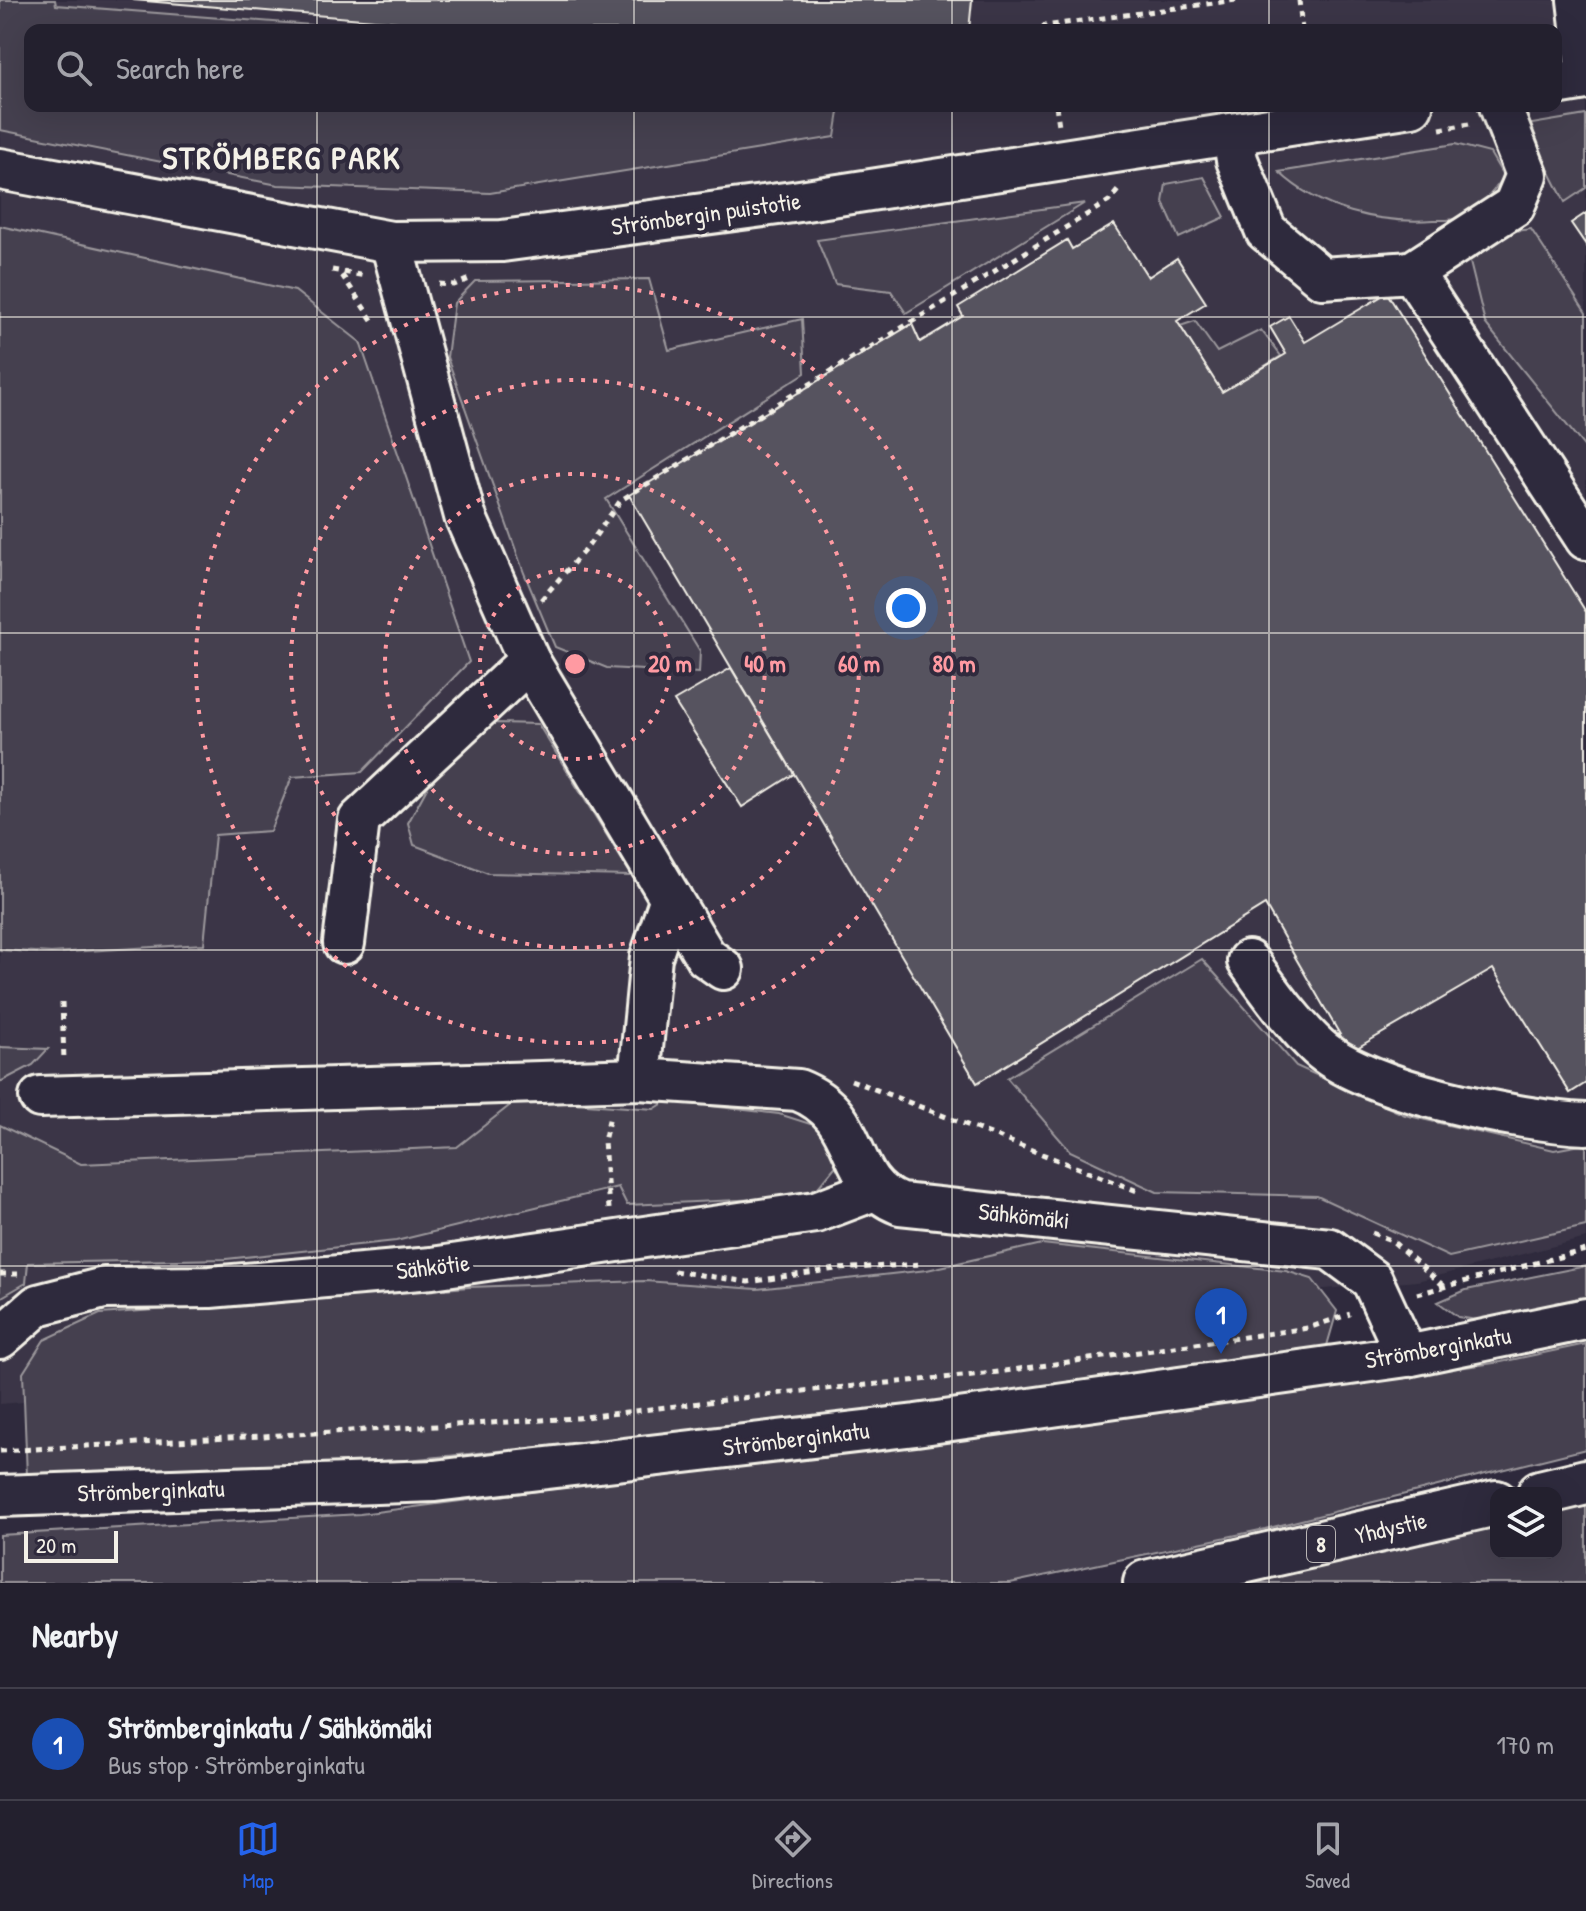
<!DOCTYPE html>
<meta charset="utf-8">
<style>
:root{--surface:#23202e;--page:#2f2d3a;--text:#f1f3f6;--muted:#a3a3aa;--line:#403e4a;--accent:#2563eb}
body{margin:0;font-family:"Patrick Hand",sans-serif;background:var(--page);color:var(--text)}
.controls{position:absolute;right:24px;bottom:24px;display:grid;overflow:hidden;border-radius:16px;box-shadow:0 8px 32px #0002}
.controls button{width:72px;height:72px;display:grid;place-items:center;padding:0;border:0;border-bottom:2px solid var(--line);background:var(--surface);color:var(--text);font:40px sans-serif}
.scale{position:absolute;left:24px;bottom:20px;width:94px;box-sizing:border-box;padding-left:8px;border:4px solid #f4f1e8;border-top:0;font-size:22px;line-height:28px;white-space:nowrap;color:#f4f1e8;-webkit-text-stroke:6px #2f2a3d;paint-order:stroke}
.you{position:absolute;left:906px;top:608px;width:28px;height:28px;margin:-20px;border:6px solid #fff;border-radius:50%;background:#1a73e8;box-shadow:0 0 0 12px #1a73e833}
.badge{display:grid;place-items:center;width:52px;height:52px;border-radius:50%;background:var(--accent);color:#fff;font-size:26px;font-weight:700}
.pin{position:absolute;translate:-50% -66px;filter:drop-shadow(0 2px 4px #0008)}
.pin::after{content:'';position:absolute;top:42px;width:28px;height:24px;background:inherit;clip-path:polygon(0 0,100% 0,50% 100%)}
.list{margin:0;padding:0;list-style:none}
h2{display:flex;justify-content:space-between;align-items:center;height:104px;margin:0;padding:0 32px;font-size:34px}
h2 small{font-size:26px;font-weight:400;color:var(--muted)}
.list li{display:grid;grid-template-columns:52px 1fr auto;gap:24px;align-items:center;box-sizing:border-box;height:112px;padding:0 32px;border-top:2px solid var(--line)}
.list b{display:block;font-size:30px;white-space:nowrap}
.list p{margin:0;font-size:26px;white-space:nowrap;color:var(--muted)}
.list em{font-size:26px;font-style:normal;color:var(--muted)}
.icon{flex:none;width:44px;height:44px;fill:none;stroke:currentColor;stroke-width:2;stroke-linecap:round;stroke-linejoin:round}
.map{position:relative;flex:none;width:1586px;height:1583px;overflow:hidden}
.search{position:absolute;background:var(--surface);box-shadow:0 8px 32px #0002;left:24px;right:24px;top:24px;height:88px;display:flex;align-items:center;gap:20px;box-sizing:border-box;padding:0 28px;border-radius:16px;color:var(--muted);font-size:30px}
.sheet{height:216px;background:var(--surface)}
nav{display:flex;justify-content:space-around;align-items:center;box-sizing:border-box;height:112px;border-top:2px solid var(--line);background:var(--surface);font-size:22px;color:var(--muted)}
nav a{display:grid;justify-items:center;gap:4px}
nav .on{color:var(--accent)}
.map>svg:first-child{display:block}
</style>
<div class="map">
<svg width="1586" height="1583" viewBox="0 0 1586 1583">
<rect width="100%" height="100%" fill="#2f2a3d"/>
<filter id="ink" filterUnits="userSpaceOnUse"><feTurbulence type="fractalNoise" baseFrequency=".0125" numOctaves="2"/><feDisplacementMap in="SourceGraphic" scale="16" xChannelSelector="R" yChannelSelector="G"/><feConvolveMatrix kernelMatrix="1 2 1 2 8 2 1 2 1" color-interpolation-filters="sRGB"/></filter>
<g filter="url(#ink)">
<path fill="#3b3647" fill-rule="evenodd" d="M0 0H1586V1238L1417 1281 0 1404ZM30 30H1556V106H30Z"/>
<g fill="#454050" stroke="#9c989c" stroke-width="2">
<path d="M0 0H55L56 5 375 30H30V106H840L835 137 490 193 278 185 0 130Z"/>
<path d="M1586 115V188L1565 202 1526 125Z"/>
<path d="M1455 144 1490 153 1504 177C1492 193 1478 211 1458 218 1451 221 1441 220 1434 220 1379 224 1319 210 1279 172Z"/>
<path d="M1204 177 1225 217 1179 238 1163 202 1166 184Z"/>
<path d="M1085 203 906 313 891 291 835 284 817 240Z"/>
<path d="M0 226 295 291 360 342 469 662 362 772 292 777 270 831 215 835 204 944 51 953 0 950Z"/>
<path d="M1531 229 1586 313V449L1485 323 1468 254 1506 232Z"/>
<path d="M649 279 669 350 802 319 805 373 606 499 700 651 699 673 607 668 555 647 524 573 447 357 454 303 475 281Z"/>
<path d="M1195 321 1217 352 1261 330 1281 356 1222 392 1180 326Z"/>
<path d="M494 723 538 724 632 876 488 873 414 845 408 823 432 779Z"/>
<path d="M1202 959 1296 1066 1405 1115 1554 1150 1586 1144V1226L1449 1257 1317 1196 1157 1192 1070 1151 1007 1078Z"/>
<path d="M0 1047 48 1049 33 1065 0 1082Z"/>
<path d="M518 1099 654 1109 667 1101 779 1114 823 1128 839 1162 810 1197 627 1205 618 1187 396 1241 226 1259 28 1263 26 1283 0 1298V1125L81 1164 457 1147Z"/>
<path d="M1042 1244 1286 1271 1312 1279 1337 1311 1326 1349 1103 1384 599 1441 407 1460 27 1477 23 1373 44 1340 100 1314 469 1287 645 1281 757 1289 927 1270Z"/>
<path d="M1586 1266V1304L1495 1323 1458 1317 1438 1302 1466 1290Z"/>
<path d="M1586 1344V1449L1265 1529 1010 1583H0V1535L360 1514 1065 1423 1501 1362Z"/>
<path d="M1586 1501V1583H1244L1496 1523V1553H1556V1509Z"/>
</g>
<g fill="#56525f" stroke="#f4f1e8" stroke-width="2">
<path d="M133 0H972L969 30H495Z"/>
<path d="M1586 213V245L1571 223Z"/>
<path d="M1114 224 1148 277 1177 258 1206 303 1177 321 1222 392 1286 354 1270 327 1289 316 1305 342 1387 293 1586 612V1083L1570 1093 1493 969 1350 1052 1265 905 977 1083 629 495 912 324 920 342 963 316 958 307 1067 240 1072 249Z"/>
<path d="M731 668 794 774 742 807 674 701Z"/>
</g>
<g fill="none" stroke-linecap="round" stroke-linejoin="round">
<defs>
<g id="minor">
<path d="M1578 0 1586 68"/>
<path d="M1556 84 1586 79"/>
<path d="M1233 134 1237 160 1266 231 1322 278 1412 272 1586 539"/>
<path d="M0 169 391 242 502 241 793 202 1412 106"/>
<path d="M391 242 465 516 529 661 706 957 723 969"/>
<path d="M1412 272 1514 206 1527 175 1500 106"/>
<path d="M344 943 359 820 529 661"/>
<path d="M1248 961C1270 991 1291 1022 1318 1047 1366 1091 1521 1121 1586 1124"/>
<path d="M639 1079 651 957 671 898"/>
<path d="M40 1097 639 1079 798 1090C865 1116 842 1182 900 1204L1330 1249 1372 1280 1407 1356"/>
<path d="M0 1338 38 1305 104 1288 210 1287 432 1268 816 1212 874 1190"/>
<path d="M0 1496 435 1481 916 1425 1407 1356 1586 1319"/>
</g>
<g id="highway">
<path d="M1540 1493 1586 1482"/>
<path d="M1146 1583 1496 1503"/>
</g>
</defs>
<use href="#minor" stroke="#f4f1e8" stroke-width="46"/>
<use href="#highway" stroke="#f4f1e8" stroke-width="50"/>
<g stroke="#f4f1e8" stroke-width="5" stroke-dasharray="6 6" stroke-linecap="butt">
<path d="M1299 0 1302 30"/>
<path d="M1045 30 1044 26 1236 0"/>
<path d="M1056 106 1059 125"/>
<path d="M1440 129 1469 124"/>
<path d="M332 270 365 276"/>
<path d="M342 275 374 323"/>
<path d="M439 284 454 285 472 278"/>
<path d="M541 600 589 545 621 500 1109 201 1120 188"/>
<path d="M62 1002 64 1061"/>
<path d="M851 1080 1140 1192"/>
<path d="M609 1209 604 1141 610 1116"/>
<path d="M1372 1233 1391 1240 1444 1286"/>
<path d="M674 1271 748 1282 836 1269 923 1264"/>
<path d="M0 1274H19"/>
<path d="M1417 1294 1586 1250"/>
<path d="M0 1451 577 1418 782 1393 984 1374 1308 1328 1350 1314"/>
</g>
<use href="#minor" stroke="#2f2a3d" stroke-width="40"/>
<use href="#highway" stroke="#2f2a3d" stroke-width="44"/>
</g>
</g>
<path fill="none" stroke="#f4f1e8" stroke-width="2" stroke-opacity="0.55" d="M317 0V30M634 0V30M952 0V30M1269 0V30M317 106V1583M634 106V1583M952 106V1583M1269 106V1583M0 317H1586M0 633H1586M0 950H1586M0 1266H1586"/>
<g fill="none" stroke="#ff9aa2" stroke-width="4" stroke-dasharray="4 8">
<circle cx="575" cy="664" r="95"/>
<circle cx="575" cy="664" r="190"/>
<circle cx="575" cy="664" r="284"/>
<circle cx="575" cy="664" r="379"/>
</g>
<g text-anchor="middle" stroke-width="8" stroke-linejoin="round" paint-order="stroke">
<rect fill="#2f2a3d" stroke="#b9b5b5" stroke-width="2" x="1307" y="1526" width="28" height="36" rx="6"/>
<g font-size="22" font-weight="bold" fill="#f4f1e8">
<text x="1321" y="1552">8</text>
</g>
<g font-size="24" fill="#f4f1e8" stroke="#2f2a3d">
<text transform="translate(706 214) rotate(-8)" y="8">Strömbergin puistotie</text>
<text transform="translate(1024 1216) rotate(6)" y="8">Sähkömäki</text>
<text transform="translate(433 1267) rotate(-7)" y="8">Sähkötie</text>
<text transform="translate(1438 1348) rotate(-10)" y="8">Strömberginkatu</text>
<text transform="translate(796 1439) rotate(-7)" y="8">Strömberginkatu</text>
<text transform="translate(151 1491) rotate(-2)" y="8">Strömberginkatu</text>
<text transform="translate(1391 1528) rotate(-13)" y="8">Yhdystie</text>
</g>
<g font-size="32" font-weight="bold" letter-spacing="2" fill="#f4f1e8" stroke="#2f2a3d">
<text x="282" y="169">STRÖMBERG PARK</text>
</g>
</g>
<circle cx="575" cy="664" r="12" fill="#ff9aa2" stroke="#2f2a3d" stroke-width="4"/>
<g font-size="24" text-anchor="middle" font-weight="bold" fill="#ff9aa2" stroke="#2f2a3d" stroke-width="8" stroke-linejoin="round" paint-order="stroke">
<text x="670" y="672">20 m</text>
<text x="765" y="672">40 m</text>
<text x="859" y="672">60 m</text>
<text x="954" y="672">80 m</text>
</g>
</svg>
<div class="controls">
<button><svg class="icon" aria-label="layers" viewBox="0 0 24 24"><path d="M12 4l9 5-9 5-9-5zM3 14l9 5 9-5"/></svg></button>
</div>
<div class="scale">20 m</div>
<div class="you"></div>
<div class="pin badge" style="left:1221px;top:1354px;background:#1a4fb4">1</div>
<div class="search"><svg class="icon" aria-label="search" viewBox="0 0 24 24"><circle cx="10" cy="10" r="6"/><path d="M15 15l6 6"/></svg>Search here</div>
</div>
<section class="sheet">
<h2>Nearby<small></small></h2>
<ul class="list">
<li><span class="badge" style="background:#1a4fb4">1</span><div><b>Strömberginkatu / Sähkömäki</b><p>Bus stop · Strömberginkatu</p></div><em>170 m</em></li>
</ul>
</section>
<nav>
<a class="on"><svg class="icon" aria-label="map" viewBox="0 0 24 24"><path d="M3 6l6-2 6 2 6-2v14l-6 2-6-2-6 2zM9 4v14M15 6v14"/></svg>Map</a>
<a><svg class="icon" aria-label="directions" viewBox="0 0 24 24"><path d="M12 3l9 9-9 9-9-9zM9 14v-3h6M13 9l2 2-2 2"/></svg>Directions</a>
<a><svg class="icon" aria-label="saved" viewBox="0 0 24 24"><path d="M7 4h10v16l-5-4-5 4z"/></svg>Saved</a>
</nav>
